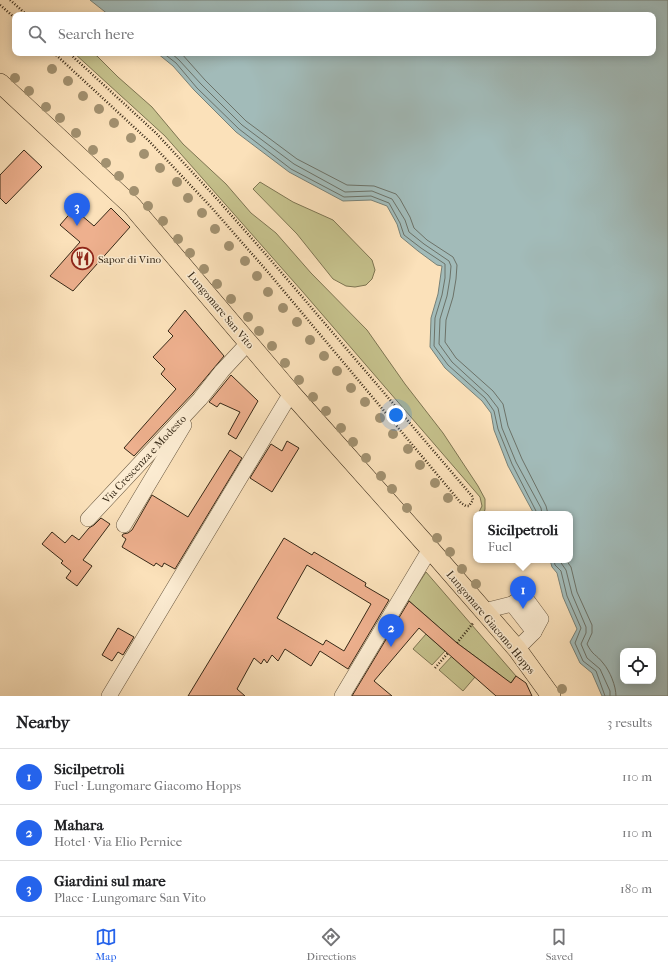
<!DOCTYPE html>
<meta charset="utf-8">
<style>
:root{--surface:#fff;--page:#f2f2f2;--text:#202124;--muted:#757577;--line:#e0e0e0;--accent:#2563eb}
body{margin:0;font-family:"IM FELL French Canon",serif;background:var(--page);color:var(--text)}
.controls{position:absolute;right:12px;bottom:12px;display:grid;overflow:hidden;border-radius:8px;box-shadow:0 2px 10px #0003}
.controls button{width:36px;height:36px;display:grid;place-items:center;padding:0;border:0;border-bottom:1px solid var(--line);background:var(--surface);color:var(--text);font:20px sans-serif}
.you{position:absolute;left:396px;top:415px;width:14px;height:14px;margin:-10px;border:3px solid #fff;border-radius:50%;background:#1a73e8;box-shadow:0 0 0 6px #1a73e833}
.badge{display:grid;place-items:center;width:26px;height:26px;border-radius:50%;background:var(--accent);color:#fff;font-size:13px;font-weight:700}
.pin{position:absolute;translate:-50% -33px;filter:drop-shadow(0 1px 2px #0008)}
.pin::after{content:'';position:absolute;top:21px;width:14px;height:12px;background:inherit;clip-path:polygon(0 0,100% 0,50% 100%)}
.popup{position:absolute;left:473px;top:511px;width:100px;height:52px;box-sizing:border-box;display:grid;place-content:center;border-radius:8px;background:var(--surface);filter:drop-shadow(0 1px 3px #0005);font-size:13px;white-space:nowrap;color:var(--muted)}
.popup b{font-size:15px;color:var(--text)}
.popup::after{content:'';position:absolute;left:50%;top:100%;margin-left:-8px;border:8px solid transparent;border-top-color:var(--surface)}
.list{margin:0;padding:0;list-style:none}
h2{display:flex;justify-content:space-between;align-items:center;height:52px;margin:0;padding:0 16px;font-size:17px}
h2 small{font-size:13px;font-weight:400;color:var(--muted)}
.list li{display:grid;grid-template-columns:26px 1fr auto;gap:12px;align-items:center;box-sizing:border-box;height:56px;padding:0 16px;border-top:1px solid var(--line)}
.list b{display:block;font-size:15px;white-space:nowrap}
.list p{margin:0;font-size:13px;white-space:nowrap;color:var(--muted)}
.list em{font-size:13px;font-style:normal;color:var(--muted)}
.icon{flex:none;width:22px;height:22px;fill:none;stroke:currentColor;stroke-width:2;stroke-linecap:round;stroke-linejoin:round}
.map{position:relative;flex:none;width:668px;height:696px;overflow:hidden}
.search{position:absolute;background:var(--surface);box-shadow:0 2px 10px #0003;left:12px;right:12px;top:12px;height:44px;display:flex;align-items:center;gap:10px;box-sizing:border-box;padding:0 14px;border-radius:8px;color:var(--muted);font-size:15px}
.sheet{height:220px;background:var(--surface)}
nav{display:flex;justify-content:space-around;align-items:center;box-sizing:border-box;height:56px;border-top:1px solid var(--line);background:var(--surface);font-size:11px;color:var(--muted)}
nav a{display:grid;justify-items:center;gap:2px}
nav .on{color:var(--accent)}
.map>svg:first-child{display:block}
</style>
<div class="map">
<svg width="668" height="696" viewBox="0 0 668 696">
<rect width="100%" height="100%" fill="#fbe1ba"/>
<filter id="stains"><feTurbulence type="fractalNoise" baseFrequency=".005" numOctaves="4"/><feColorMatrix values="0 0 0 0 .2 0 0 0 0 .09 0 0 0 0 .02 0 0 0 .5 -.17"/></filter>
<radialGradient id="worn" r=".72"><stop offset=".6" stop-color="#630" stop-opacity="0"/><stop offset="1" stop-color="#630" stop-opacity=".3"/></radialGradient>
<g fill="#c5c18c" stroke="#7e7552">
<path d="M74 53H92L97 56 118 77 152 107 183 144 226 184 251 213 276 233 311 273 367 330 405 384 443 433 478 486 485 499V509L484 514H478L482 506 480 497 302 291 165 136Z"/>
<path d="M260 182 293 202 333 220 372 260 375 270 372 279 366 285 355 287 346 286 333 279 297 234 253 189Z"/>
<path d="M426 572 516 676 510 684 499 674 457 643 408 600Z"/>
<path d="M426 634 445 651 432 665 413 649Z"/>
<path d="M452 656 475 677 463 691 439 670Z"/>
</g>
<path fill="#a2bbb9" stroke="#778178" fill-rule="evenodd" d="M90 0H668V696H602L592 673 580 663 570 642 577 629 563 597 557 573 552 567 550 560H570V514H534L508 466 494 430 491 413 482 401 445 368 430 347 431 318 438 294 442 266 437 265 418 251 401 237 397 224 387 206 371 200 343 201 289 172 236 132 194 90 173 66 157 53H653V15H109ZM623 651H653V681H623Z"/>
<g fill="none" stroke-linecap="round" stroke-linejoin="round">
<g stroke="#6c7268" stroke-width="1">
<path d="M163 53 176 63 197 88 239 129 291 169 344 197 371 196 389 203 400 223 404 235 421 248 445 264V278L442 295 435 318 434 346 448 365 485 398 494 411 498 429 512 464 536 511 537 514"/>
<path d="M171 53 179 60 201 84 242 125 294 164 345 192 372 191 392 199 405 220 409 232 424 244 449 261 451 266 450 278 447 296 440 319 439 344 452 362 488 395 498 408 502 428 516 462 541 508 542 514"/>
<path d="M181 53 205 80 246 121 297 159 347 185 374 186 396 194 400 199 410 217 414 228 427 240 453 257 457 265 456 279 453 297 446 320 445 342 456 358 493 391 503 404 508 426 522 459 546 506 548 514"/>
<path d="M554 560 555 565 561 571 567 596 581 628 575 643 583 661 596 671 605 696"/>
<path d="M559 560 566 570 572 594 586 627V633L581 644 587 658 600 669 610 691V696"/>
<path d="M566 560 571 567 577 592 592 625V633L587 644C593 656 596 654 603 663 610 671 616 686 616 696"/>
</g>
</g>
<g fill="#eeb08e" stroke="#372917" fill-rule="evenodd">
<path d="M24 150 42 167 6 204 0 198V175Z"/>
<path d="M111 208 130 227 73 291 50 276 80 242 60 225 74 209 94 226Z"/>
<path d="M185 310 224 356 193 393 134 456 124 448 176 389 161 374 165 369 153 357 173 336 168 331Z"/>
<path d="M231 375 258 401 236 439 228 434 240 412 220 403 217 407 209 402Z"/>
<path d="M287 441 299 448 272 492 250 478 271 444 282 451Z"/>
<path d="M230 450 242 458 175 569 164 563 162 567 156 563 154 566 122 547 126 539 122 536 123 534 128 533 132 530 152 495 188 517Z"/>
<path d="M101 518 110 524 83 560 92 566 77 586 66 578 71 571 61 563 63 561 42 544 52 532 65 543 72 535 79 540 89 528 94 525Z"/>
<path d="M284 538 312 555 314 552 366 583 365 586 389 600 348 669 320 651 311 666 285 649 278 661 272 655 267 663 264 659 261 664 254 658 237 689 245 696H188ZM307 565 371 604 344 651 326 640 323 645 277 618Z"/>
<path d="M409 601 457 643 511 683 516 676 526 683 532 696H496L419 628 374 681 392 696H352Z"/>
<path d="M118 628 134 637 123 655 118 652 112 661 102 655Z"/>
</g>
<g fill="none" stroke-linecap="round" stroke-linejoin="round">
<defs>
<g id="minor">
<path d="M88 519 200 399 222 371 248 343"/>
<path d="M124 525 184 425"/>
<path d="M512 604 534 632"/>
<path d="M484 611 512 604 524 596 541 619 534 632 517 649"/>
<path d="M109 696 291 393"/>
<path d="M342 696 430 549"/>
</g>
<path id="major" d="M0 83 132 206 291 393 430 549 517 649 551 696"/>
</defs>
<use href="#minor" stroke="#685740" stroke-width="16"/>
<use href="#major" stroke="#372917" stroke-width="20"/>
<g stroke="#372917" stroke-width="2.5" stroke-dasharray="1 2" stroke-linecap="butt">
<path d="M10 0 27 15"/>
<path d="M0 5 15 18"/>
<path d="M54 53 149 141 211 207 267 271 461 503 466 506H469L473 500 472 496 275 265 218 200 156 133 69 53"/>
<path d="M457 643 474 622"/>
<path d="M435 668 448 653"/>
</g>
<use href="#minor" stroke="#fcecd2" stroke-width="15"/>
<use href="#major" stroke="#fbe1ba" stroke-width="19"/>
</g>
<g fill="#a29170">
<circle cx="52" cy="69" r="5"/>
<circle cx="15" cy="78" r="5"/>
<circle cx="68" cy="81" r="5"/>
<circle cx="29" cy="91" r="5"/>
<circle cx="83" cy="96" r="5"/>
<circle cx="46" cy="107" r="5"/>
<circle cx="99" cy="109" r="5"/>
<circle cx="60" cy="118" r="5"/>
<circle cx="114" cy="123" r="5"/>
<circle cx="76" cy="133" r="5"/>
<circle cx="131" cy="138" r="5"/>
<circle cx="93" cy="150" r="5"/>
<circle cx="144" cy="154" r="5"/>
<circle cx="106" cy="163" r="5"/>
<circle cx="160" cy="168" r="5"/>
<circle cx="119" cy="176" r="5"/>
<circle cx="177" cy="182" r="5"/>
<circle cx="134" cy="191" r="5"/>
<circle cx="188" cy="198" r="5"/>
<circle cx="148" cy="206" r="5"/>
<circle cx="202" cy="213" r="5"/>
<circle cx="163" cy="221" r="5"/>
<circle cx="215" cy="229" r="5"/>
<circle cx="178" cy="239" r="5"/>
<circle cx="229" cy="246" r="5"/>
<circle cx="190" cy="253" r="5"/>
<circle cx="245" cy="261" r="5"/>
<circle cx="204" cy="269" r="5"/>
<circle cx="257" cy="276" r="5"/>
<circle cx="217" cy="284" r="5"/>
<circle cx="268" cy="292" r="5"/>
<circle cx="231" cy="299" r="5"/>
<circle cx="283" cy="308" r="5"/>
<circle cx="248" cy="317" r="5"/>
<circle cx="297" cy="322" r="5"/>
<circle cx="259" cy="331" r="5"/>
<circle cx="310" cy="340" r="5"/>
<circle cx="272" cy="346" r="5"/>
<circle cx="324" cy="356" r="5"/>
<circle cx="285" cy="363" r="5"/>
<circle cx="337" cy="371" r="5"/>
<circle cx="299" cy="380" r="5"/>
<circle cx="351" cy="388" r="5"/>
<circle cx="313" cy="397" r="5"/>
<circle cx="365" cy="402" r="5"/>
<circle cx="326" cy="411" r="5"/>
<circle cx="380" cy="418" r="5"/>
<circle cx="341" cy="428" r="5"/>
<circle cx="393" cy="434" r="5"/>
<circle cx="353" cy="442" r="5"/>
<circle cx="408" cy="449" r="5"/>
<circle cx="366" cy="458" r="5"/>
<circle cx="420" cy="465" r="5"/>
<circle cx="381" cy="476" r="5"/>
<circle cx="435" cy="483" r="5"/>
<circle cx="392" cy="489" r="5"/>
<circle cx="448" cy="498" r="5"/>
<circle cx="407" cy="508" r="5"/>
<circle cx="437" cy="538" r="5"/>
<circle cx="450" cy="552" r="5"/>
<circle cx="462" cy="569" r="5"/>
<circle cx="476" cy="584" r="5"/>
<circle cx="562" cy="689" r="5"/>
</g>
<defs>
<symbol id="restaurant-ring" viewBox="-11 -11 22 22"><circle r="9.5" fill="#fcecd2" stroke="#8f2418" stroke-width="1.5"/><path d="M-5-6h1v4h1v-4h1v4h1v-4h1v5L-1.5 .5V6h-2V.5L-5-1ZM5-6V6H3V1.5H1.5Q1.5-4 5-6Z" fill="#8f2418"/></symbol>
</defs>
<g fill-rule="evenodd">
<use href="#restaurant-ring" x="70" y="246" width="25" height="25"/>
</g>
<g text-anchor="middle" stroke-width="3" stroke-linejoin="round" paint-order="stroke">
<g font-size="11" fill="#372917" stroke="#fcecd2" text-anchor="start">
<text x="98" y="263">Sapor di Vino</text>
</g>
<g font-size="11" fill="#372917" stroke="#fcecd2">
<text transform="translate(221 310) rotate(50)" y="4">Lungomare San Vito</text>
<text transform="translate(144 459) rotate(-47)" y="4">Via Crescenza e Modesto</text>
<text transform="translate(491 622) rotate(50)" y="4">Lungomare Giacomo Hopps</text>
</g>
</g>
<rect width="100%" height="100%" filter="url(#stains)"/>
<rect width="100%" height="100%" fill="url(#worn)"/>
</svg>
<div class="controls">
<button><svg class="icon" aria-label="locate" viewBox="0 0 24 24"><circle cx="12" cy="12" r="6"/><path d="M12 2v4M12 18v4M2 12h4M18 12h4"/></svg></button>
</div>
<div class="you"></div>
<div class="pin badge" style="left:523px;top:609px">1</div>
<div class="popup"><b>Sicilpetroli</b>Fuel</div>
<div class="pin badge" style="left:391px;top:647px">2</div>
<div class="pin badge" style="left:77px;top:226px">3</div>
<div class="search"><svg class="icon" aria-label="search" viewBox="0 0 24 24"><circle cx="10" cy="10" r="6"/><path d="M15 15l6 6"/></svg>Search here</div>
</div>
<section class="sheet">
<h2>Nearby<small>3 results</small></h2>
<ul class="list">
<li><span class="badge">1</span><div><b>Sicilpetroli</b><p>Fuel · Lungomare Giacomo Hopps</p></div><em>110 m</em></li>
<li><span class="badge">2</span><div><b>Mahara</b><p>Hotel · Via Elio Pernice</p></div><em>110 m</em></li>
<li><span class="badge">3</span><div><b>Giardini sul mare</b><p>Place · Lungomare San Vito</p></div><em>180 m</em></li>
</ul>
</section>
<nav>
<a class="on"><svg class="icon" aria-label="map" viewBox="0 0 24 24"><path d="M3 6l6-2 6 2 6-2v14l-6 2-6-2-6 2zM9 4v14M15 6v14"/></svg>Map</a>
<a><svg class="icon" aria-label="directions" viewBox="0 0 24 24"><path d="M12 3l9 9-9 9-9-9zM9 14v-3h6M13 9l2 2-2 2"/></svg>Directions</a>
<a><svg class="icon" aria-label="saved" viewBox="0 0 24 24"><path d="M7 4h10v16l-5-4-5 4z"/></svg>Saved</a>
</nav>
